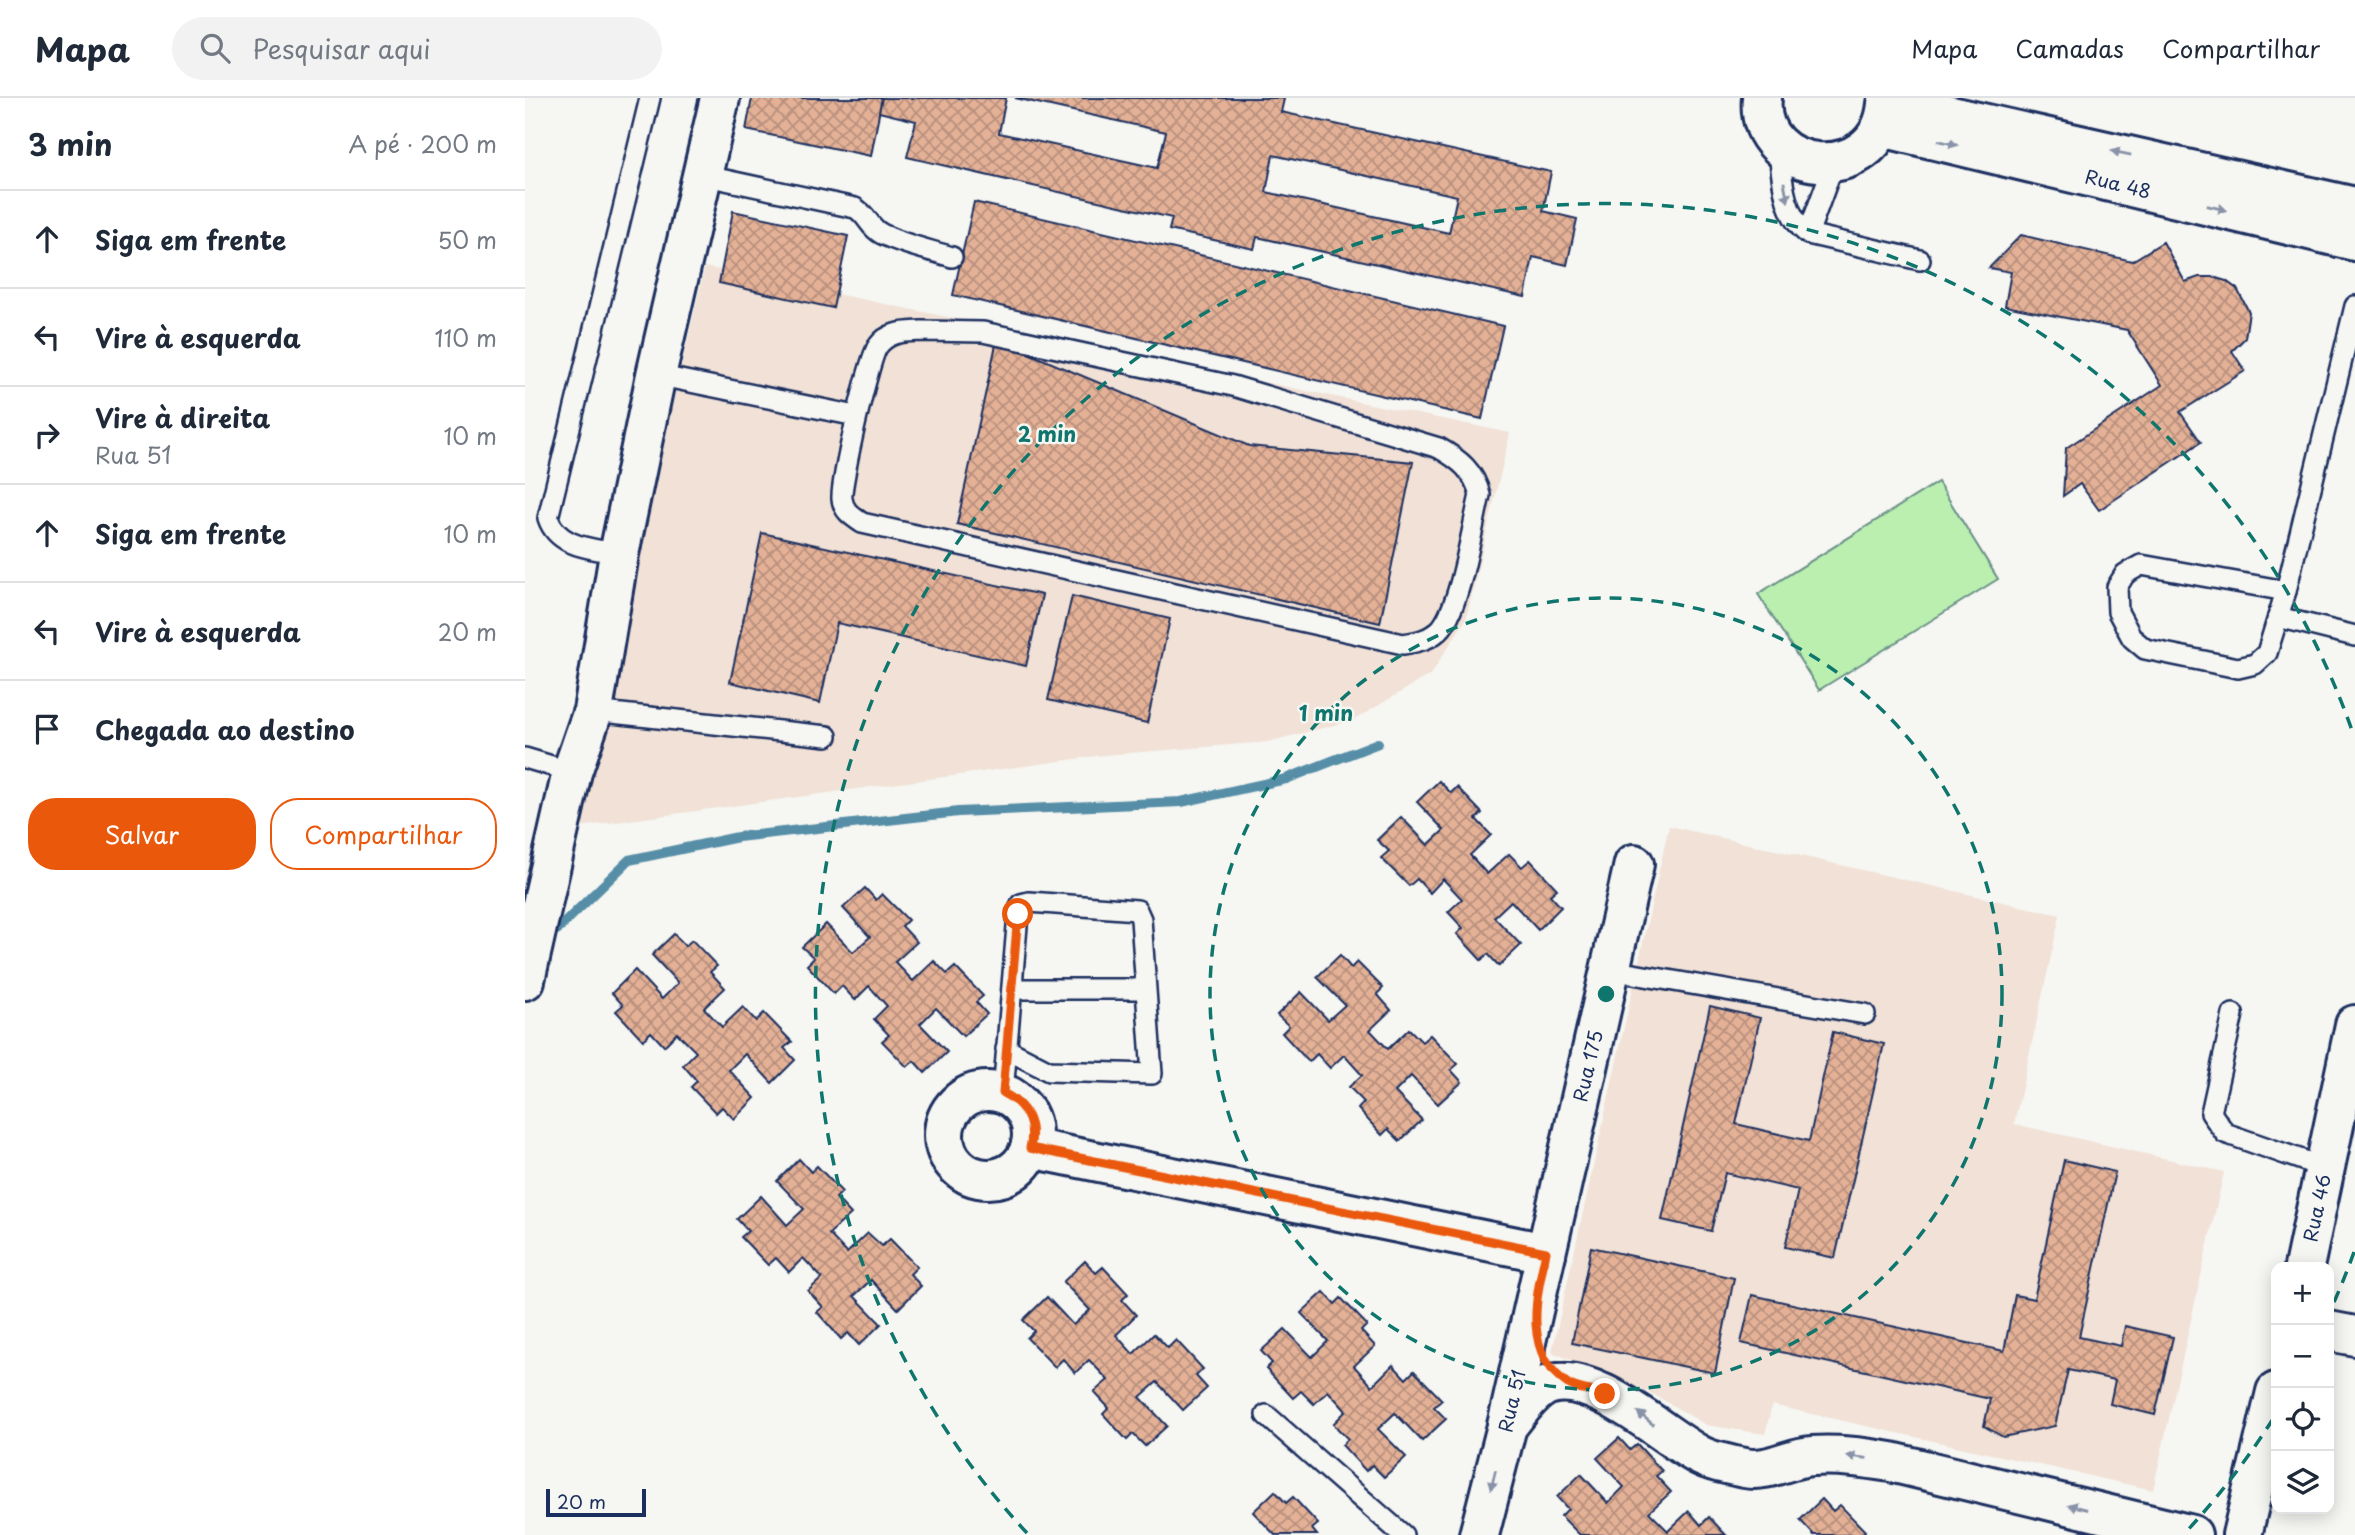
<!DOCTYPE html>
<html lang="pt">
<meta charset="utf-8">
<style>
:root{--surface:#fff;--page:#f2f2f3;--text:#1f2937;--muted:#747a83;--line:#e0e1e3;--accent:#ea580c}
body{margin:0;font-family:"Playpen Sans",sans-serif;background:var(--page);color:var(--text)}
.controls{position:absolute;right:21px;bottom:21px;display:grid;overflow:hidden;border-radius:14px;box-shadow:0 4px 18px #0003}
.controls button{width:63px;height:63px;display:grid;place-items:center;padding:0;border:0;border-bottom:2px solid var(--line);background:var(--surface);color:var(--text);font:35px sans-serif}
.scale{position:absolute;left:21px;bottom:18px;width:100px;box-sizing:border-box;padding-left:7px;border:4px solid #1b2f5e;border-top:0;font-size:19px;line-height:24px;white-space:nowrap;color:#1b2f5e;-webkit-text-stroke:5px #f6f6f2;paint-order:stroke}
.stop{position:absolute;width:21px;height:21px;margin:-16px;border:5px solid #ea580c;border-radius:50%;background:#fff}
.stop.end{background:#ea580c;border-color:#fff;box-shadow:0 2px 7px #0008}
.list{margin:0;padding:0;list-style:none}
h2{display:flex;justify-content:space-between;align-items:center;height:91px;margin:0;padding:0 28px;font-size:30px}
h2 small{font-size:23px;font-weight:400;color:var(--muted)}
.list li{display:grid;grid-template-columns:46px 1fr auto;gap:21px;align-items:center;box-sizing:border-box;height:98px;padding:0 28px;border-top:2px solid var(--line)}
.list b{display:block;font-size:26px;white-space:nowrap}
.list p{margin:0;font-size:23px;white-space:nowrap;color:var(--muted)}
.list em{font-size:23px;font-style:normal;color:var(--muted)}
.actions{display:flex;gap:14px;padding:21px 28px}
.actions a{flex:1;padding:16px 0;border:2px solid var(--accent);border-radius:28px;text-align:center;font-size:24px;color:var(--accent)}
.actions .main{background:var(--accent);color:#fff}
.icon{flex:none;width:38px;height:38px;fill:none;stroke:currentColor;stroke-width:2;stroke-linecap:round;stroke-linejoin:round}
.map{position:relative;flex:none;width:1830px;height:1437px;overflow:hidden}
header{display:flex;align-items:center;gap:42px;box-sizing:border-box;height:98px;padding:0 35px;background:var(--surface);border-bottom:2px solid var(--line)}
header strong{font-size:33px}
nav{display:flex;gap:38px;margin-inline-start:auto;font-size:24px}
.search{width:490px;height:63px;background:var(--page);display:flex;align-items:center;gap:18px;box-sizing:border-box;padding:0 24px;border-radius:38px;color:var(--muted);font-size:26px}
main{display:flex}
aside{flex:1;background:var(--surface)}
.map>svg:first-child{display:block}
</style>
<header>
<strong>Mapa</strong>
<div class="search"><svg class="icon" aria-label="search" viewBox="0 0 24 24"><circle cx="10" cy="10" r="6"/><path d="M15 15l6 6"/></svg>Pesquisar aqui</div>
<nav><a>Mapa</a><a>Camadas</a><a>Compartilhar</a></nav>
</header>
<main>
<aside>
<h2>3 min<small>A pé · 200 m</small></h2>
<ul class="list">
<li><svg class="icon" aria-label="ahead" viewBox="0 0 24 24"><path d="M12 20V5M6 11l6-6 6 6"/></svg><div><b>Siga em frente</b></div><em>50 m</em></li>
<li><svg class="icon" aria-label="left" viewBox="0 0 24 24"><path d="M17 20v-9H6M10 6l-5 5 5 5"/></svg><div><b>Vire à esquerda</b></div><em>110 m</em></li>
<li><svg class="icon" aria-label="right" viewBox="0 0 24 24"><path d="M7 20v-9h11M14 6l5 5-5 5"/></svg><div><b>Vire à direita</b><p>Rua 51</p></div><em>10 m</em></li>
<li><svg class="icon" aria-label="ahead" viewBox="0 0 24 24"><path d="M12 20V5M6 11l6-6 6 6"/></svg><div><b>Siga em frente</b></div><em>10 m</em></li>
<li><svg class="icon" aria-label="left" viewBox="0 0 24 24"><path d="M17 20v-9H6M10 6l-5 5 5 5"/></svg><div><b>Vire à esquerda</b></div><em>20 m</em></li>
<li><svg class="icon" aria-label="arrive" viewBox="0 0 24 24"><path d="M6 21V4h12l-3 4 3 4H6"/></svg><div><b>Chegada ao destino</b></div></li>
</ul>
<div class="actions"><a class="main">Salvar</a><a>Compartilhar</a></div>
</aside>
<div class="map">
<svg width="1830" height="1437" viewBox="0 0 1830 1437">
<defs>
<pattern id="building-cross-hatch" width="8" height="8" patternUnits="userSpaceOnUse" patternTransform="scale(1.75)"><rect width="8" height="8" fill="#e4b196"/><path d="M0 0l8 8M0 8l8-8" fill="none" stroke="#b8907e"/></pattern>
</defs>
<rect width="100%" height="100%" fill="#f6f6f2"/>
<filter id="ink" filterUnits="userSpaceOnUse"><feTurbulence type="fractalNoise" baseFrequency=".0143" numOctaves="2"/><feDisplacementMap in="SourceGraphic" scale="14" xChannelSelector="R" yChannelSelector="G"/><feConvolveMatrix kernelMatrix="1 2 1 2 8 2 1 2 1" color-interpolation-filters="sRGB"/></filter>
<g filter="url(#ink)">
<g fill="#f1e1d6">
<path d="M180 169 985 335 941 521 906 576 829 622 742 644 579 657 47 730Z"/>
<path d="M1144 728 1535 817 1489 1026 1699 1074 1628 1392 1247 1307 1240 1336 1181 1327 1128 1296 1027 1254Z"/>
</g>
<path fill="#baefb0" stroke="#6a8f87" stroke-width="2" d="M1413 384 1473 481 1294 592 1233 496Z"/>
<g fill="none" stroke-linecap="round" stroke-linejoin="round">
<path stroke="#568ea7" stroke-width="10" d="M32 832 104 762 213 739 433 714 656 704 761 681 853 645"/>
</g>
<g fill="url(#building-cross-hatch)" stroke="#1b2f5e" stroke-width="2" fill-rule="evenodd">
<path d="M227 0H357L346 58 221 32Z"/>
<path d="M357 0H481L474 35 632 70 641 34 490 0H757L759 1 756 14 1026 74 1018 113 1052 121 1042 167 1008 159 1000 199 732 139 729 151 644 132 647 120 382 59 391 23 354 14ZM748 57 932 98 924 135 741 94Z"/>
<path d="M449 104 978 228 957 321 428 197Z"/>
<path d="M208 113 323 138 308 210 194 185Z"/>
<path d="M1496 137 1607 163 1638 144 1660 184 1674 179H1688L1701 183 1712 191 1724 214 1720 240 1707 253 1720 273 1655 314 1676 344 1574 412 1555 386 1538 398 1541 350 1637 287 1602 232 1480 208 1486 174 1464 170Z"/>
<path d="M472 242 724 348 888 364 855 525 432 426Z"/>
<path d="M237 435 517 497 501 568 312 525 295 605 205 584Z"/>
<path d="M547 498 645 521 622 625 523 602Z"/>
<path d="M914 683 926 695 932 689 957 715 951 721 966 737 945 757 962 776 984 756 997 769 1005 762 1032 791 1025 797 1036 809 1013 832 986 803 969 819 996 847 974 868 963 856 956 862 932 836 938 830 923 814 937 801 918 781 905 795 892 781 884 788 856 760 864 753 852 742 876 719 903 747 919 732 892 704Z"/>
<path d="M340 790 351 802 357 796 383 822 377 828 392 844 370 864 388 883 409 863 422 876 430 869 458 898 451 904 462 916 438 938 411 910 395 926 422 954 400 975 389 963 382 969 357 943 364 937 349 921 362 908 344 888 330 902 317 888 309 896 282 867 289 860 277 849 301 826 328 854 345 839 318 810Z"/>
<path d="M149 836 160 848 167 842 192 868 185 874 200 890 179 910 197 929 218 909 231 923 239 915 267 944 259 950 270 962 247 985 220 956 204 972 230 1000 209 1021 197 1009 191 1015 166 989 172 983 158 967 171 954 152 935 139 948 126 934 118 942 91 913 98 907 87 895 110 872 137 901 153 885 127 857Z"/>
<path d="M815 857 826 870 832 864 858 890 852 896 866 912 845 932 863 951 884 931 897 944 905 937 933 966 926 972 937 984 913 1006 886 978 870 994 897 1022 875 1043 863 1031 857 1037 833 1011 839 1004 824 989 837 977 819 957 805 970 792 956 784 964 757 935 764 928 752 917 776 894 803 922 820 907 792 879Z"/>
<path d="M1185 908 1235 920 1211 1026 1284 1043 1308 934 1359 946 1310 1160 1260 1149 1273 1092 1200 1075 1186 1133 1137 1122Z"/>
<path d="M274 1061 286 1074 292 1068 317 1094 311 1100 326 1116 304 1136 322 1155 343 1135 357 1148 365 1141 392 1169 385 1176 396 1188 373 1211 346 1182 329 1198 356 1226 334 1247 323 1235 316 1241 292 1214 298 1209 283 1193 297 1180 278 1160 264 1174 251 1160 243 1167 216 1139 223 1133 212 1121 236 1098 262 1127 279 1111 252 1083Z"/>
<path d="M1539 1062 1590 1074 1554 1239 1596 1248 1600 1228 1648 1239 1630 1317 1585 1306 1590 1282 1543 1272 1530 1328 1478 1339 1459 1328 1465 1301 1216 1245 1227 1197 1479 1253 1490 1197 1509 1201Z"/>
<path d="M1066 1149 1209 1180 1190 1275 1047 1245Z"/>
<path d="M560 1163 571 1175 578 1169 603 1196 597 1202 611 1217 591 1237 608 1256 629 1236 643 1250 651 1242 678 1271 671 1278 682 1290 658 1312 632 1284 615 1299 642 1328 620 1348 608 1336 602 1342 578 1316 584 1310 569 1294 583 1282 564 1262 550 1275 538 1261 530 1269 502 1240 509 1233 498 1222 522 1199 548 1227 565 1212 538 1184Z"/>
<path d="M799 1194 810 1206 816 1200 842 1227 836 1233 850 1248 829 1268 847 1288 868 1267 881 1281 889 1273 917 1302 909 1309 921 1321 897 1343 870 1315 853 1331 881 1359 859 1379 847 1367 841 1373 817 1347 823 1341 808 1326 821 1313 803 1293 789 1306 776 1293 768 1300 741 1271 747 1265 736 1253 760 1231 787 1259 803 1243 776 1215Z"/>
<path d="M1094 1340 1105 1352 1112 1346 1137 1373 1131 1378 1146 1394 1124 1414 1143 1433 1164 1413 1176 1427 1184 1419 1201 1437H1055L1036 1418 1043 1411 1032 1399 1056 1376 1083 1405 1099 1389 1072 1360Z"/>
<path d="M750 1393 761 1405 768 1399 793 1426 787 1431 792 1437H750L728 1414Z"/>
<path d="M1297 1401 1308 1413 1315 1407 1340 1433 1336 1437H1289L1275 1422Z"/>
</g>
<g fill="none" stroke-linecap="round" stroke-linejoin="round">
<defs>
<g id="lane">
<path d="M1253 46C1257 75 1257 117 1283 136L1395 162"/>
<path d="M177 77 330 110C343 117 344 130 357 136 379 147 405 152 427 159"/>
<path d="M1283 136 1309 65"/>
<path d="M397 233 458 234 708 288 914 350C935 362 949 373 955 397 947 430 936 504 917 529 907 541 893 544 878 546L337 425C327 418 319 414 317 401 315 387 344 259 353 248 364 233 380 234 397 233Z"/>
<path d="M131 277 331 318"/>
<path d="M94 456C67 450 33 450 23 420L125 0"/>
<path d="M1616 467 1761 493 1742 555 1730 566 1713 570 1620 551 1607 540 1593 514 1592 489 1600 476Z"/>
<path d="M1761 493 1830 208"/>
<path d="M1753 519 1830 538"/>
<path d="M68 613 302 638"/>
<path d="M0 660 47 674"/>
<path d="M1085 872 1340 916"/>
<path d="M487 891H619"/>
<path d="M1708 916 1686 1015 1700 1035 1800 1070"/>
<path d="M478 995 493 816 496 806 504 804 612 812 616 821 627 976 524 973 481 951"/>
<path d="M741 1317 878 1437"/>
</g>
<g id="street">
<path d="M1237 0C1229 78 1354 91 1362 6"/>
<path d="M1364 4 1830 109"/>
<path d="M1357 29 1830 143"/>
<circle cx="463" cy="1037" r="44"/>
<path d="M505 1050 1021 1155"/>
<path d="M1779 1169 1830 927"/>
<path d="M1804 1233 1830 1238"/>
<path d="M982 1328C993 1315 1007 1293 1023 1287 1067 1271 1138 1338 1174 1357 1187 1364 1205 1367 1220 1370 1243 1375 1265 1359 1287 1358 1314 1356 1340 1360 1366 1364L1667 1437"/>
<path d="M954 1437 982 1328 1109 766"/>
<path d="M1717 1437 1751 1294"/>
</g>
<path id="secondary" d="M0 882 47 674 68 613 94 456 131 277 195 0"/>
</defs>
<use href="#lane" stroke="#1b2f5e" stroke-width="24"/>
<use href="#street" stroke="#1b2f5e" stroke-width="44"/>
<use href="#secondary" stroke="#1b2f5e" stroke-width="44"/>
<use href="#lane" stroke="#f6f6f2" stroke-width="19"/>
<use href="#street" stroke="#f6f6f2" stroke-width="38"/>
<use href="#secondary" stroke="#f6f6f2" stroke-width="38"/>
</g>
<defs><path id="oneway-solid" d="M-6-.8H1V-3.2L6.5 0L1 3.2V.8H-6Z" transform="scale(1.75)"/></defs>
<g fill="#8892a8">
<use href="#oneway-solid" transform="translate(1423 45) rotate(14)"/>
<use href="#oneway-solid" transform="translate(1596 55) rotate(-168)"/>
<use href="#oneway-solid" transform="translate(1261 94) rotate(78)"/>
<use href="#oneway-solid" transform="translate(1692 110) rotate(13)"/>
<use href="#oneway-solid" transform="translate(1120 1320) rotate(-141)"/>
<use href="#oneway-solid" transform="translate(1332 1359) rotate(-173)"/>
<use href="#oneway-solid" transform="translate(968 1382) rotate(104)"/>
<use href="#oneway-solid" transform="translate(1553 1409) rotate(-166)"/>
</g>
</g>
<g fill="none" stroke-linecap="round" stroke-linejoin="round" filter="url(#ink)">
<path stroke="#ea580c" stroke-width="9" d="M493 816 478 995C500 1006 511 1025 505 1050L1021 1154C1011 1199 997 1255 1043 1286 1053 1292 1069 1293 1080 1296"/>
</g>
<g fill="none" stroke="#0f766e" stroke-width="3.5" stroke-dasharray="12 9">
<circle cx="1081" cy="896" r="396"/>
<path d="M1829 1154A791 791 0 0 1 1806 1211M1748 1321A791 791 0 0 1 1660 1435M502 1435A791 791 0 1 1 1829 638"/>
</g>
<g text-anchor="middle" stroke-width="5" stroke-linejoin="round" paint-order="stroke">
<g font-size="19" fill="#1b2f5e" stroke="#f6f6f2">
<text transform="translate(1593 86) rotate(14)" y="7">Rua 48</text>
<text transform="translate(1063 968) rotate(-77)" y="7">Rua 175</text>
<text transform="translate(1792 1110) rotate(-78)" y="7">Rua 46</text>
<text transform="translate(987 1303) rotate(-77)" y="7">Rua 51</text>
</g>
</g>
<circle cx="1081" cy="896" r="10" fill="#0f766e" stroke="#f6f6f2" stroke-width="3.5"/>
<g font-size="21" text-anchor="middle" font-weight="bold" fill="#0f766e" stroke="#f6f6f2" stroke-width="5" stroke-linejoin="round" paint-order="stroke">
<text x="522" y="344">2 min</text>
<text x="801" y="623">1 min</text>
</g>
</svg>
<div class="controls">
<button>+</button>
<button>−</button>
<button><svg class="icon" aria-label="locate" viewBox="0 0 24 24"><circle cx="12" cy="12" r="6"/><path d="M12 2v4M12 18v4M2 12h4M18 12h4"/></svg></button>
<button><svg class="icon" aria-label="layers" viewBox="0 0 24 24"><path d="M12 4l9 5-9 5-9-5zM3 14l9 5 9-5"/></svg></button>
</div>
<div class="scale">20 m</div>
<div class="stop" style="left:493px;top:816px"></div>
<div class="stop end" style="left:1080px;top:1296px"></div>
</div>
</main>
